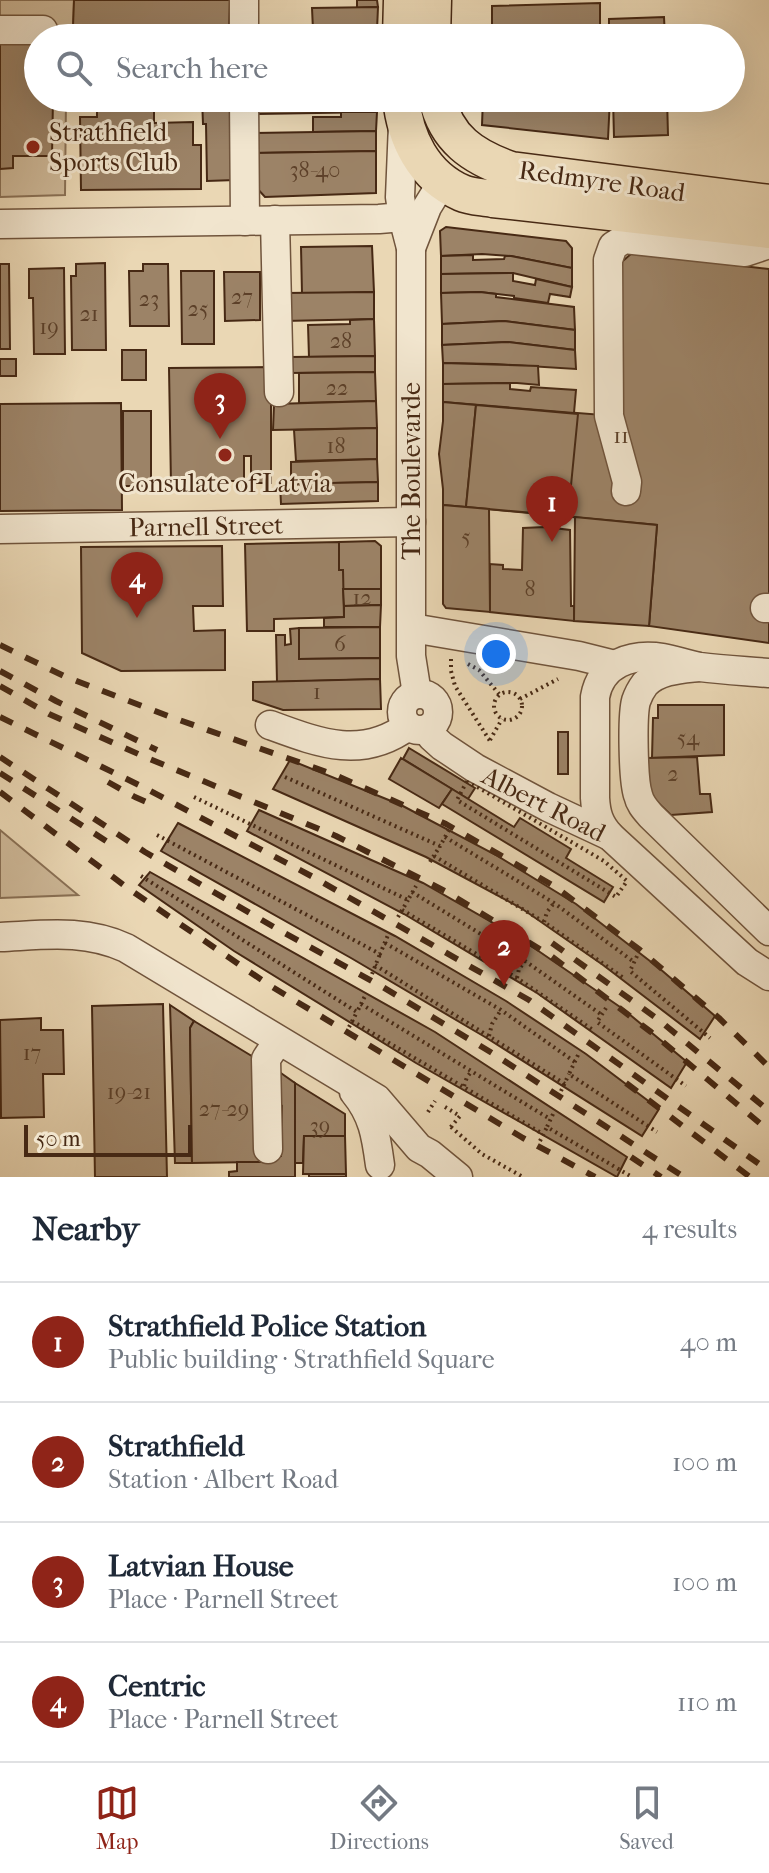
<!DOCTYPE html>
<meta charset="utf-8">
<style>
:root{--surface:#fff;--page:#f2f2f3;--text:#1f2937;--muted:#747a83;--line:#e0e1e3;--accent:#8f2418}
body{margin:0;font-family:"IM FELL French Canon",serif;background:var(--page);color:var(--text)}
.scale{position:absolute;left:24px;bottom:20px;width:168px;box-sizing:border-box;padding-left:8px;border:4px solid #472914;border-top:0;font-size:22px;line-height:28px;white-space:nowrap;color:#472914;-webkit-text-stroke:6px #f1e5ce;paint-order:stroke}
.you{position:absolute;left:496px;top:654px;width:28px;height:28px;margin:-20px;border:6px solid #fff;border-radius:50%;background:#1a73e8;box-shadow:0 0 0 12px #1a73e833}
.badge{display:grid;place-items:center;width:52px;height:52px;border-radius:50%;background:var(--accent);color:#fff;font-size:26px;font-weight:700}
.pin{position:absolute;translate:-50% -66px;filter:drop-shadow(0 2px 4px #0008)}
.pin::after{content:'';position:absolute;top:42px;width:28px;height:24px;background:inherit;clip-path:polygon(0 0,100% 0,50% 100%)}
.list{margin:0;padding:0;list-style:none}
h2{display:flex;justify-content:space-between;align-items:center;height:104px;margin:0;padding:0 32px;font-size:34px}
h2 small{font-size:26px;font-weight:400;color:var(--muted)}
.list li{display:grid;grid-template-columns:52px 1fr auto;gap:24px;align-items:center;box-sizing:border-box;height:120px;padding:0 32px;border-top:2px solid var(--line)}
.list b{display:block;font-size:30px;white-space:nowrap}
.list p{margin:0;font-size:26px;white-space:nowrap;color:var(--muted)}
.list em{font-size:26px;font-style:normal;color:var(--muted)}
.icon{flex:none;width:44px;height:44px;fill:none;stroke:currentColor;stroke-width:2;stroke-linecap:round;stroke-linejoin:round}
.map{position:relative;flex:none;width:769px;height:1177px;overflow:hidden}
.search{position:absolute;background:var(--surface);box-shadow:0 8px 32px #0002;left:24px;right:24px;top:24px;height:88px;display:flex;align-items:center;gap:20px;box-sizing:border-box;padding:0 28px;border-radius:44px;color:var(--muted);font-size:30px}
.sheet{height:584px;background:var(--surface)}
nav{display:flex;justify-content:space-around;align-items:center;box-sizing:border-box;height:112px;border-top:2px solid var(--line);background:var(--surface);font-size:22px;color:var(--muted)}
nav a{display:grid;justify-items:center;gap:4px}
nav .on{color:var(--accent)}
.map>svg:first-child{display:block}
</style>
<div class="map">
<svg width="769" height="1177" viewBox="0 0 769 1177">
<rect width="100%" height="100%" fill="#ead7b4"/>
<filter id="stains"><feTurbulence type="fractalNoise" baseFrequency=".0025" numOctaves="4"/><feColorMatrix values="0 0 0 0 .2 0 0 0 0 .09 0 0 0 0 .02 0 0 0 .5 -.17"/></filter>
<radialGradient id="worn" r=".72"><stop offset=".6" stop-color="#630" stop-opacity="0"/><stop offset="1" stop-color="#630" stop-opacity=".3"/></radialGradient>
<g fill="#ceb999" stroke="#8a7156" stroke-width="2">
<path d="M0 0H74L73 38H38V98H66L65 195 0 197Z"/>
<path d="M0 830 78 895 0 898Z"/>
</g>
<g fill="#9c8367" stroke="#472914" stroke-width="2">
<path d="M74 0H230L229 29 73 26Z"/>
<path d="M357 0H377L378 7 357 8Z"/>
<path d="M600 3V38H492V6Z"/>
<path d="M378 7 377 30H313L312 8Z"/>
<path d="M664 17 665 38H609V19Z"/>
<path d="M313 30H377V38H257L256 31Z"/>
<path d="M0 39H38V98H53L52 156H13V168L0 169Z"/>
<path d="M97 98H154V123L193 122V145H201V189L81 190 80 117H97Z"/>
<path d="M202 98H237L235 180 207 181 206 124H203Z"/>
<path d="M258 98H376L377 112 258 114Z"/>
<path d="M483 98H610L608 139 482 125Z"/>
<path d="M613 98H667L668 135 614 137Z"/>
<path d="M341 112H377L376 131 313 132V117H341Z"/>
<path d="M376 131V151L255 153V133Z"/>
<path d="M376 151V193L265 197 255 186V153Z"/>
<path d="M446 227 566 241 572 248V268L511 256 482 254 441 256 440 231Z"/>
<path d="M372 246 374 292 302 294 301 247Z"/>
<path d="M632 253 769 269V643L649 626 657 525 466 507 476 405 615 416 616 267Z"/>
<path d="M473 255V260L504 259 505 256H511L572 268V287L513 273 441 274V256Z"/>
<path d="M105 263 106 350H72L71 276H76V264Z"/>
<path d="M0 264H9L10 349H0Z"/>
<path d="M143 264H168L169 326H130L129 271H143Z"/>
<path d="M64 268 65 354H34L33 298H29V269Z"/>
<path d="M181 271H214V344H182Z"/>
<path d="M224 272H260V320L225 321Z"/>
<path d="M513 273V281L535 285 536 279 572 287 570 297 550 294 548 303 514 298V296L480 292 441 293V274Z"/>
<path d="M374 292V319L284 321 285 293Z"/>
<path d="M480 292 496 294V297L574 307 575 330 504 321 442 324 441 293Z"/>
<path d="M374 319 375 356 309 357 308 325 350 324V320Z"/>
<path d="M504 321 575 330V350L507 342 442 345V324Z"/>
<path d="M507 342 575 350 576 369 494 364 443 363 442 345Z"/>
<rect x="122" y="350" width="24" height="30"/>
<path d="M375 356V372L289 373 290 357Z"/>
<rect x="0" y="359" width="16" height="17"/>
<path d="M443 363 538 366 539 385 517 383 443 384Z"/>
<path d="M271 367V483H251V456H244V481H198V484L171 485 169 368Z"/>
<path d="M375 372 376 401 299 403V373Z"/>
<path d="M510 383V389L530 391 531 387 576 390 574 413 443 402V384Z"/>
<path d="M376 401 377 428 273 430 274 404Z"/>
<path d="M443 402 476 405 466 507 443 505V489L439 454 443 421Z"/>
<path d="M121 403 122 510 0 511V404Z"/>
<path d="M476 405 578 414 568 516 466 507Z"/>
<rect x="123" y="411" width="28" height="75"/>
<path d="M377 428V459L296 461 294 430Z"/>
<path d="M377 459 378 482 291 484V462Z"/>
<path d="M378 482V501L281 504 280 484Z"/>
<path d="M443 505 489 509 490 612 446 608 443 604Z"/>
<path d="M575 517 657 525 649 626 574 621Z"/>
<path d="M545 527 570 530 571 606H574V621L490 612V564L503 565V569L522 570 523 528Z"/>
<path d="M375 541 381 546V589H343V570H339V542Z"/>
<path d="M339 542V570H343L344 617 274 619V631H247L245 544Z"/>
<path d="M222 546 223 606H193L194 631 225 630V670L121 671 82 653 81 547Z"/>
<path d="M343 589H381V605L344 606Z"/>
<path d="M381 605 380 627H324V618L344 617V606Z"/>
<path d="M380 627V658L299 659V628Z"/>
<path d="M299 628V659L380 658V679L277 682 276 635H285V645L291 644 290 629Z"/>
<path d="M380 679 381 709 283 710 253 700V682Z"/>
<path d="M658 705H724V755L652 758 653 718H658Z"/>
<rect x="558" y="732" width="10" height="42"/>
<path d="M409 748 475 788 468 799 403 759Z"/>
<path d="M697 757 700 794H710L712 812 671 815 653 798 648 788 647 758Z"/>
<path d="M401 758 452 789 439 808 389 779Z"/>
<path d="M290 760 401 805 496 855 576 904 659 968 715 1016 700 1039 603 965 521 908 426 857 273 789Z"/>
<path d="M452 789 514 827 520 818 571 849 566 858 613 887 604 902 442 804Z"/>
<path d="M259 810 423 883 521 939 623 1009 687 1062 671 1088 537 993 404 914 247 831Z"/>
<path d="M178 823 395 936 506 1001 586 1054 659 1109 642 1136 485 1037 351 958 161 851Z"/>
<path d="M150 872 435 1032 627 1157 617 1177 416 1063 234 951 139 885Z"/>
<path d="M163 1004 167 1177H95L92 1006Z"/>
<path d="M170 1005 194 1021 190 1028 192 1163H175Z"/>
<path d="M41 1018V1030H63L64 1074H43L44 1117 1 1118 0 1020Z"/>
<path d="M194 1021 255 1058 260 1162 192 1163 190 1028Z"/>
<path d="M278 1071 295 1083V1177H229V1172L237 1171V1162H260V1157L281 1156 282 1106 278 1107Z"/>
<path d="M295 1083 345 1114V1136H304L303 1163H295Z"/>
<path d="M304 1136H345L346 1174H303Z"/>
<rect x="309" y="1174" width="37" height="3"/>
</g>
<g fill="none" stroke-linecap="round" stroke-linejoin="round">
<defs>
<g id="minor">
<path d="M244 0V38"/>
<path d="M0 30H43"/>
<path d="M244 98 245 221"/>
<path d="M403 124 400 197 403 217 411 248V656L417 694"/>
<path d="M275 220 279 392"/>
<path d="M0 224 379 219 403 217"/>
<path d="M411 248 427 207 443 181"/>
<path d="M626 491 627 482 609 416 608 260 613 246 624 239 745 252 769 244"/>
<path d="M0 529 411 522"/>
<path d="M765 608H769"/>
<path d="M412 628 579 656 615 665"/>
<path d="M698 667C680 669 659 670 645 684 642 688 638 695 636 701 632 716 633 780 638 795 640 804 645 809 651 816L769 931"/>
<circle cx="420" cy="712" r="18"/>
<path d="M270 725C319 743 362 760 408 726"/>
<path d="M427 729 432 737 442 746 475 768 548 807 610 836 747 962 769 976"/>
<path d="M610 836C599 824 596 814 595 798V697C601 663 632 653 663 658 675 660 687 665 700 667 723 670 746 671 769 673"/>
<path d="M0 937C45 935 84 929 126 948L377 1099 419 1148 430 1154 458 1177"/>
<path d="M354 1092C373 1115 376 1135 380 1165"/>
<path d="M268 1149 266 1059 278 1041"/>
</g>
<g id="major">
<path d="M401 38 402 0"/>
<path d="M432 38 433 0"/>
<path d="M401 98C405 138 423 176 462 193 471 197 483 197 493 199L769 230"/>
<path d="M437 98C446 139 473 157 511 170L769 203"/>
</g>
</defs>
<use href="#minor" stroke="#70543c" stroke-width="31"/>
<use href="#major" stroke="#472914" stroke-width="39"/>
<g stroke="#472914" stroke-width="4" stroke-dasharray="2 4" stroke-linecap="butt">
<path d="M451 659V671L455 686 490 741"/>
<path d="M468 664 479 670 499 694"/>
<circle cx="508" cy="706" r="14"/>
<path d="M520 699 558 679"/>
<path d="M490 740 502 719"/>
<path d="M285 777 440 846 449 830"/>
<path d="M467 781 604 861 627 881 616 897 457 800Z"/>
<path d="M194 797 408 900 416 886"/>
<path d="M157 835 380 954 388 935"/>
<path d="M445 837 554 903 634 962"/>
<path d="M434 856 544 922 625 979"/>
<path d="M430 862 440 846"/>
<path d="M141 876 357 1012 365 996"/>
<path d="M412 892 525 961 602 1015"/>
<path d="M402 910 517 978 593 1030"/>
<path d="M398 917 408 900"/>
<path d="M544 922 547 912 554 903"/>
<path d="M385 943 501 1010 575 1062"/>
<path d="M637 956 630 971 710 1038"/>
<path d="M375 965 565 1084"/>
<path d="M372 974 380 954"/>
<path d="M517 978 519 969 525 961"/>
<path d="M361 1004 550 1119"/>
<path d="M606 1008 597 1022 686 1086"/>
<path d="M352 1021 543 1134"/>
<path d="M349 1027 357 1012"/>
<path d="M489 1036 492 1024 501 1010"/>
<path d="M578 1055 569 1074 657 1132"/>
<path d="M464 1086 467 1077 472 1071"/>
<path d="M561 1091 569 1074"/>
<path d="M445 1107 460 1116 450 1128"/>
<path d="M428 1112 435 1101"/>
<path d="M553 1114 547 1127 632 1177"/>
<path d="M451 1127 482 1154 523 1177"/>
<path d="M540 1141 547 1127"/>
</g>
<use href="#minor" stroke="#f1e5ce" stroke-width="28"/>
<use href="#major" stroke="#ead7b4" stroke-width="36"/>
<g stroke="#472914" stroke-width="6" stroke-dasharray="14 14" stroke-linecap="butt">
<path d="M0 645 66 677 168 716 335 775 446 824 554 886 640 950 719 1018 769 1067"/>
<path d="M0 671 56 701 157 750"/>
<path d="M0 686 49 714 145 757 336 836 445 891 551 956 651 1032 769 1131"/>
<path d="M0 717 141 786 313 877 529 1000 769 1171"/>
<path d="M0 757 145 852 279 930 381 986 492 1053 684 1177"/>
<path d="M0 773 114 846"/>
<path d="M108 782 135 797 158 807"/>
<path d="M0 792 129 889 269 985 523 1138 595 1177"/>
<path d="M552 943 659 1020 769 1111"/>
<path d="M626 1083 750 1177"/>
<path d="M631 1157 661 1177"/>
</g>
</g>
<g fill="#8f2418" stroke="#f1e5ce" stroke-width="3">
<circle cx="33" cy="147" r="8"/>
<circle cx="225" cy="455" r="8"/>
</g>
<g text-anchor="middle" stroke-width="6" stroke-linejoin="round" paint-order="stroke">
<g font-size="22" fill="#5c4029">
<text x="315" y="177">38-40</text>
<text x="242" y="304">27</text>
<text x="149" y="306">23</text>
<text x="198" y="316">25</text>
<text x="89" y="321">21</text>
<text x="49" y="334">19</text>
<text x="341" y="348">28</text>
<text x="337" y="395">22</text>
<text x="621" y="443">11</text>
<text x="336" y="453">18</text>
<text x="466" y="544">5</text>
<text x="530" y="596">8</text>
<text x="362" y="605">12</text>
<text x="340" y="651">6</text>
<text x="317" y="699">1</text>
<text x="688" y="745">54</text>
<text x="673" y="781">2</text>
<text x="32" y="1060">17</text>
<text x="129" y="1099">19-21</text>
<text x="224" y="1116">27-29</text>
<text x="320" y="1133">39</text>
</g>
<g font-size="26" fill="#472914" stroke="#f1e5ce" text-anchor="start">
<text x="49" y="141">Strathfield<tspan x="49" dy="30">Sports Club</tspan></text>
<text x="225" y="492" text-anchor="middle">Consulate of Latvia</text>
</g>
<g font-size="26" fill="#472914" stroke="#f1e5ce">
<text transform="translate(602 181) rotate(8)" y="9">Redmyre Road</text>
<text transform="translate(411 471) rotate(-90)" y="9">The Boulevarde</text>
<text transform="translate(206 526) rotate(-1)" y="9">Parnell Street</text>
<text transform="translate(544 804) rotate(27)" y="9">Albert Road</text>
</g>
</g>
<rect width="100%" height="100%" filter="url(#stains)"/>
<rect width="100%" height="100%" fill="url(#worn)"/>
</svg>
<div class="scale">50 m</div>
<div class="you"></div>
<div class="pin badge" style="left:552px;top:542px">1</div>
<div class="pin badge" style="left:504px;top:986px">2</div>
<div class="pin badge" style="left:220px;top:439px">3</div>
<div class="pin badge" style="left:137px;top:618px">4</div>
<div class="search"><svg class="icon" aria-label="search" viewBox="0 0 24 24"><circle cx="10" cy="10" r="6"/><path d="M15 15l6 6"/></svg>Search here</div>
</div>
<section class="sheet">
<h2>Nearby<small>4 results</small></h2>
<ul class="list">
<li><span class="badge">1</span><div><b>Strathfield Police Station</b><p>Public building · Strathfield Square</p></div><em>40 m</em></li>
<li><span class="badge">2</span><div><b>Strathfield</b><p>Station · Albert Road</p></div><em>100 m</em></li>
<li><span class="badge">3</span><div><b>Latvian House</b><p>Place · Parnell Street</p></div><em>100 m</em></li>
<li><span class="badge">4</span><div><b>Centric</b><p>Place · Parnell Street</p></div><em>110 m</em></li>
</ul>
</section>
<nav>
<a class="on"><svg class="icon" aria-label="map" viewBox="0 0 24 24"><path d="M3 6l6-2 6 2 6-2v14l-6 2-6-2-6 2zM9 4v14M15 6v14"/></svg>Map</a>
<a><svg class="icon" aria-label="directions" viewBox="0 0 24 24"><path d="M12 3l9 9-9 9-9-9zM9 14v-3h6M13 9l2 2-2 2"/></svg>Directions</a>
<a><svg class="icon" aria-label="saved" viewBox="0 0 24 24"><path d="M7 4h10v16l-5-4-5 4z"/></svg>Saved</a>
</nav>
